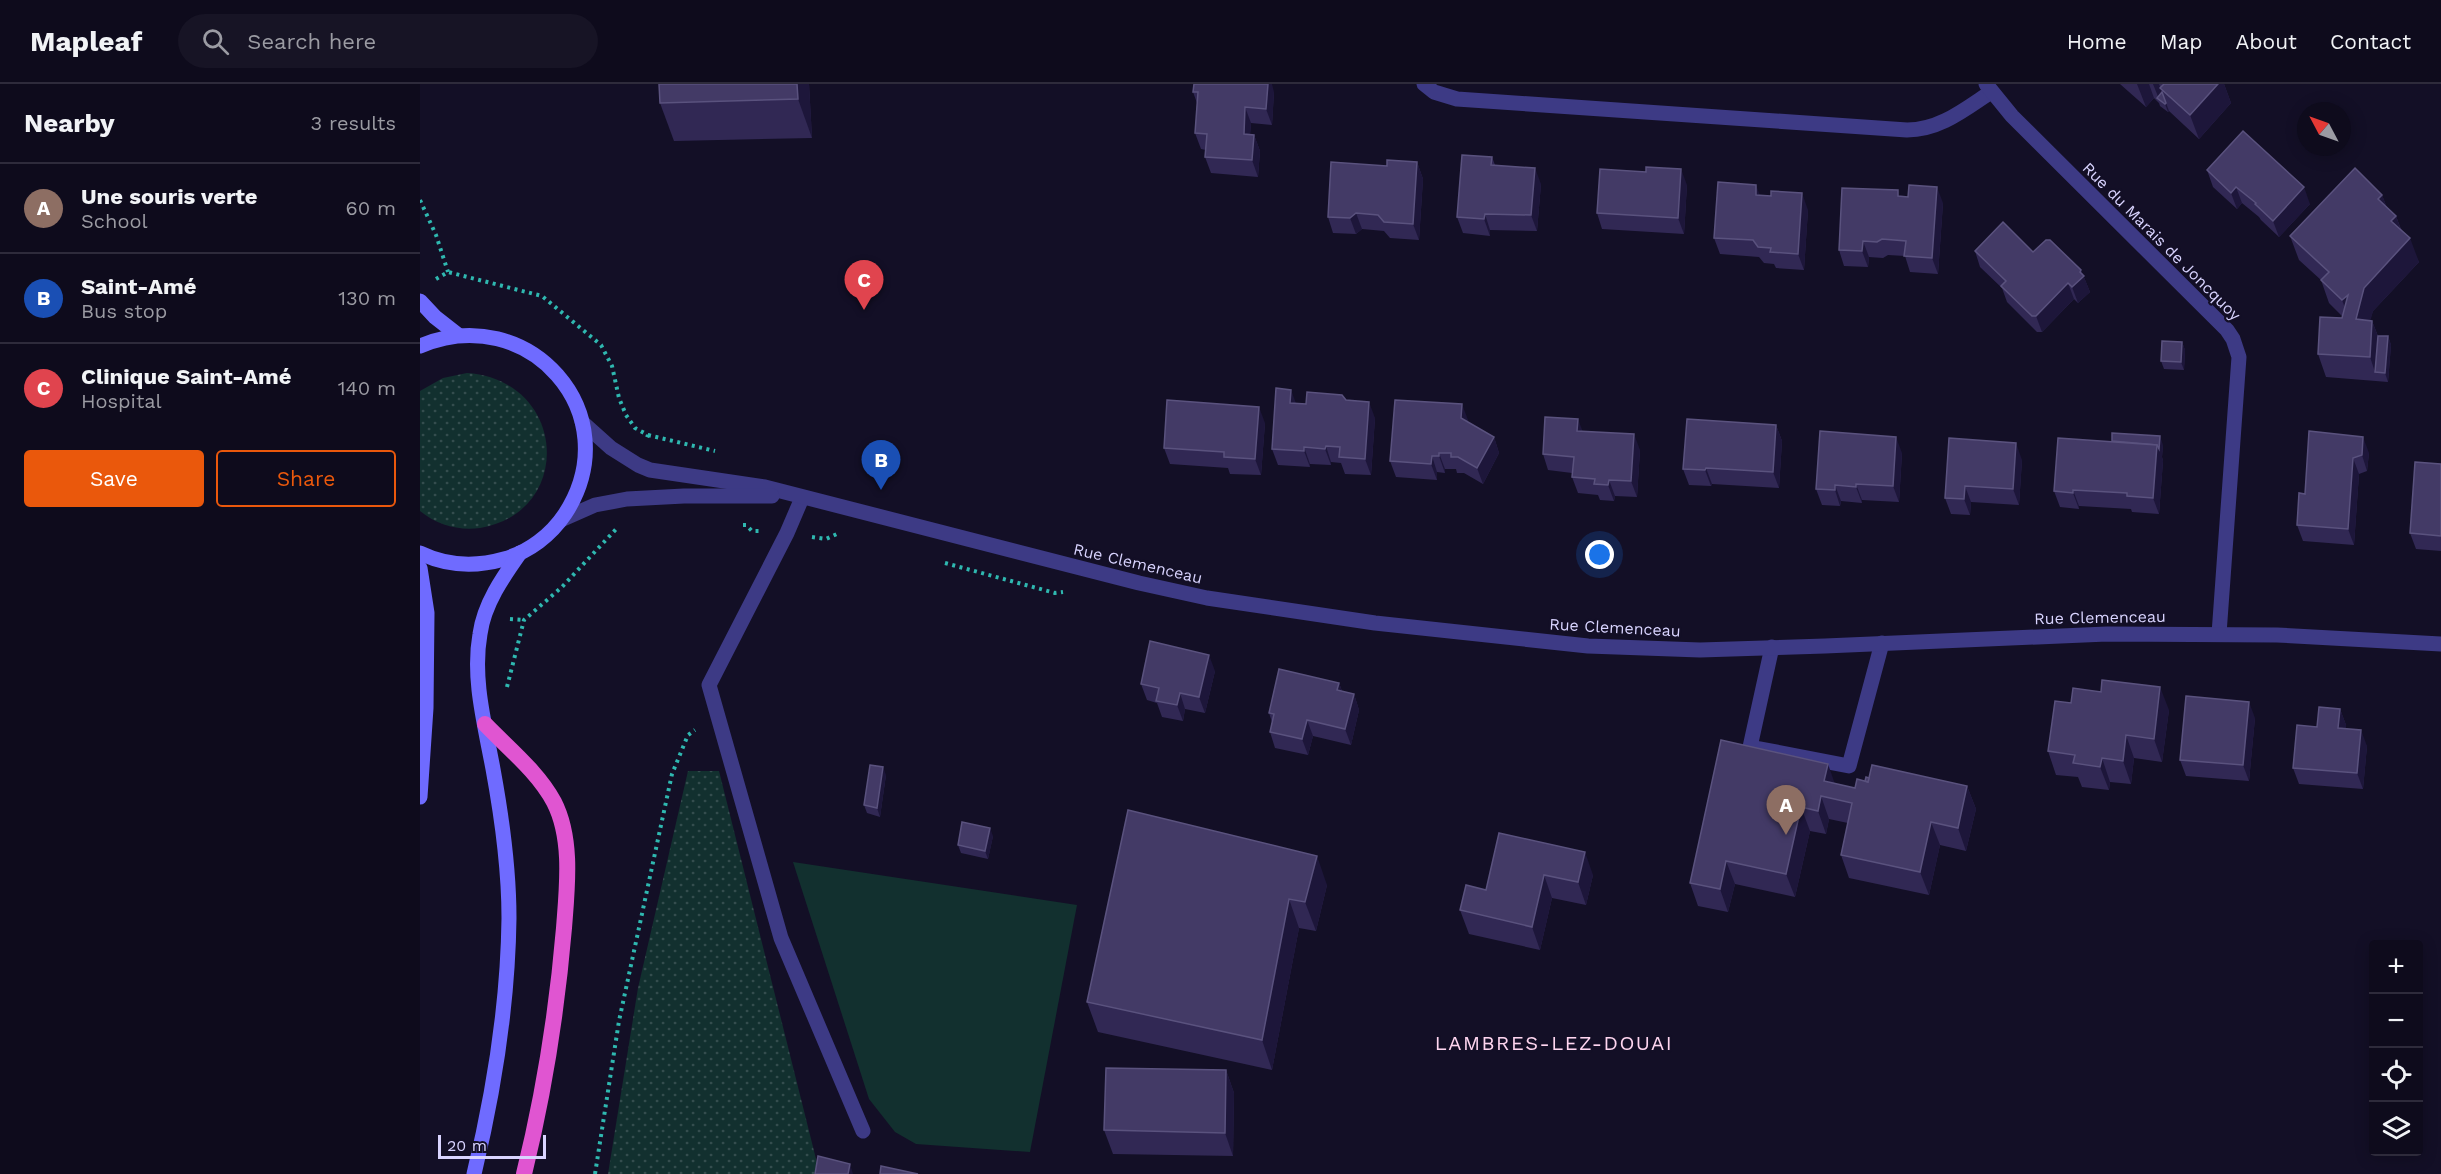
<!DOCTYPE html>
<meta charset="utf-8">
<style>
:root{--surface:#0e0b1c;--page:#171425;--text:#f1f3f6;--muted:#9b9ba3;--line:#2e2b3b;--accent:#ea580c}
body{margin:0;font-family:"Work Sans",sans-serif;background:var(--page);color:var(--text)}
.controls{position:absolute;right:18px;bottom:18px;display:grid;overflow:hidden;border-radius:6px;box-shadow:0 3px 15px #0003}
.controls button{width:54px;height:54px;display:grid;place-items:center;padding:0;border:0;border-bottom:2px solid var(--line);background:var(--surface);color:var(--text);font:30px sans-serif}
.compass{position:absolute;left:1877px;top:18px;width:54px;height:54px;border-radius:50%;background:var(--surface);box-shadow:0 3px 15px #0003;rotate:311deg}
.scale{position:absolute;left:18px;bottom:15px;width:108px;box-sizing:border-box;padding-left:6px;border:3px solid #d9d4ff;border-top:0;font-size:16px;line-height:21px;white-space:nowrap;color:#d9d4ff;-webkit-text-stroke:4px #130f26;paint-order:stroke}
.you{position:absolute;left:1180px;top:471px;width:21px;height:21px;margin:-15px;border:4px solid #fff;border-radius:50%;background:#1a73e8;box-shadow:0 0 0 9px #1a73e833}
.badge{display:grid;place-items:center;width:39px;height:39px;border-radius:50%;background:var(--accent);color:#fff;font-size:20px;font-weight:700}
.pin{position:absolute;translate:-50% -50px;filter:drop-shadow(0 2px 3px #0008)}
.pin::after{content:'';position:absolute;top:32px;width:21px;height:18px;background:inherit;clip-path:polygon(0 0,100% 0,50% 100%)}
.list{margin:0;padding:0;list-style:none}
h2{display:flex;justify-content:space-between;align-items:center;height:78px;margin:0;padding:0 24px;font-size:26px}
h2 small{font-size:20px;font-weight:400;color:var(--muted)}
.list li{display:grid;grid-template-columns:39px 1fr auto;gap:18px;align-items:center;box-sizing:border-box;height:90px;padding:0 24px;border-top:2px solid var(--line)}
.list b{display:block;font-size:22px;white-space:nowrap}
.list p{margin:0;font-size:20px;white-space:nowrap;color:var(--muted)}
.list em{font-size:20px;font-style:normal;color:var(--muted)}
.actions{display:flex;gap:12px;padding:18px 24px}
.actions a{flex:1;padding:14px 0;border:2px solid var(--accent);border-radius:6px;text-align:center;font-size:21px;color:var(--accent)}
.actions .main{background:var(--accent);color:#fff}
.icon{flex:none;width:33px;height:33px;fill:none;stroke:currentColor;stroke-width:2;stroke-linecap:round;stroke-linejoin:round}
.map{position:relative;flex:none;width:2021px;height:1090px;overflow:hidden}
header{display:flex;align-items:center;gap:36px;box-sizing:border-box;height:84px;padding:0 30px;background:var(--surface);border-bottom:2px solid var(--line)}
header strong{font-size:28px}
nav{display:flex;gap:33px;margin-inline-start:auto;font-size:21px}
.search{width:420px;height:54px;background:var(--page);display:flex;align-items:center;gap:15px;box-sizing:border-box;padding:0 21px;border-radius:33px;color:var(--muted);font-size:22px}
main{display:flex}
aside{flex:1;background:var(--surface)}
.map>svg:first-child{display:block}
</style>
<header>
<strong>Mapleaf</strong>
<div class="search"><svg class="icon" aria-label="search" viewBox="0 0 24 24"><circle cx="10" cy="10" r="6"/><path d="M15 15l6 6"/></svg>Search here</div>
<nav><a>Home</a><a>Map</a><a>About</a><a>Contact</a></nav>
</header>
<main>
<aside>
<h2>Nearby<small>3 results</small></h2>
<ul class="list">
<li><span class="badge" style="background:#8d6e63">A</span><div><b>Une souris verte</b><p>School</p></div><em>60 m</em></li>
<li><span class="badge" style="background:#1a4fb4">B</span><div><b>Saint-Amé</b><p>Bus stop</p></div><em>130 m</em></li>
<li><span class="badge" style="background:#e0444e">C</span><div><b>Clinique Saint-Amé</b><p>Hospital</p></div><em>140 m</em></li>
</ul>
<div class="actions"><a class="main">Save</a><a>Share</a></div>
</aside>
<div class="map">
<svg width="2021" height="1090" viewBox="0 0 2021 1090">
<defs>
<pattern id="grass-dots" width="8" height="8" patternUnits="userSpaceOnUse" patternTransform="scale(1.5)"><rect width="8" height="8" fill="#12302f"/><path d="M2 2h.1M6 6h.1" fill="none" stroke="#344d4e" stroke-width="1.8" stroke-linecap="round"/></pattern>
</defs>
<rect width="100%" height="100%" fill="#130f26"/>
<g fill="url(#grass-dots)">
<path d="M47 289C147 296 155 428 60 444 39 447 17 441 0 427V307L23 294Z"/>
<path d="M268 687H299L397 1079 396 1090H188L218 904Z"/>
</g>
<path fill="#12302f" d="M373 778 657 821 610 1068 496 1060 475 1048 449 1015Z"/>
<g fill="none" stroke-linecap="round" stroke-linejoin="round">
<g stroke="#2fb8b0" stroke-width="4" stroke-dasharray="3 4.5" stroke-linecap="butt">
<path d="M0 116 16 151 28 188"/>
<path d="M16 195 28 188 122 212 181 261 192 282 199 314 206 331 215 344 228 351 226 356"/>
<path d="M228 351 295 367"/>
<path d="M323 441H326L332 447H340"/>
<path d="M392 453 406 455 419 449"/>
<path d="M525 479 635 509 643 508"/>
<path d="M90 535 104 536"/>
<path d="M87 603 104 536 142 503 198 443"/>
<path d="M175 1090 199 937 252 690 268 651 275 646"/>
</g>
<g stroke="#3d3a85" stroke-width="15">
<path d="M382 414 367 449 289 601 361 854 443 1047"/>
<path d="M1352 563 1330 663 1429 682 1462 559"/>
</g>
<g stroke="#3d3a85" stroke-width="15">
<path d="M1004 0 1014 8 1037 15 1487 46C1520 46 1545 25 1571 8"/>
<path d="M1566 0 1592 32 1807 246 1813 255 1819 273 1799 550"/>
</g>
<g stroke="#3d3a85" stroke-width="15">
<path d="M162 338 191 364 218 381 230 386 345 403 719 499 787 514 955 539 1168 562 1280 566 1405 562 1687 550 1857 551 2021 560"/>
<path d="M141 436 175 421 207 415 264 412H352"/>
</g>
<g stroke="#6f6bff" stroke-width="15">
<path d="M0 217 15 233 38 251"/>
<path d="M0 262C108 216 210 330 145 430 131 451 109 468 84 475 56 483 27 482 0 469"/>
<path d="M0 484 7 529 6 624 0 713"/>
<path d="M54 1090C74 1007 88 920 89 834 89 783 82 734 73 685 65 641 52 595 60 550 64 520 83 493 100 469"/>
</g>
<path stroke="#e055d1" stroke-width="16" d="M65 640C88 664 118 688 134 718 153 755 147 804 144 844 137 927 124 1009 104 1090"/>
</g>
<g fill="#312854">
<path d="M239 0H389L392 54 254 57 240 19Z"/>
<path d="M1700 0H1804L1811 19 1779 55 1749 27 1748 28 1740 22 1739 19 1734 14 1726 23Z"/>
<path d="M773 8H854L852 41 831 39 830 50 834 51 840 67 838 93 791 89 785 73 786 66 781 65 775 49 777 19Z"/>
<path d="M1072 73 1075 81 1121 100 1117 147 1070 146V152L1043 149 1037 133Z"/>
<path d="M997 78 1003 95 999 156 970 154 964 147 942 145 936 150 913 149 908 133 967 82Z"/>
<path d="M1787 86 1890 120 1859 153 1841 136 1839 133 1822 119 1817 125 1793 103Z"/>
<path d="M1267 101 1264 150 1182 145 1177 129Z"/>
<path d="M1962 111 1967 124 1976 132 1981 145 1999 178 1953 227 1950 236 1952 237 1958 252H1968L1971 261 1968 298 1906 293 1898 270 1922 234V232L1909 219 1901 196 1879 176 1870 152Z"/>
<path d="M1340 112 1388 126 1384 186 1356 184 1354 180 1344 179 1339 173 1300 170 1294 154Z"/>
<path d="M1480 112 1523 119 1518 190 1490 188 1485 172 1468 171 1463 174 1449 173 1448 183 1424 182 1419 166Z"/>
<path d="M1555 167 1613 168 1661 186 1670 208 1658 219 1654 215 1622 248H1617L1587 218 1582 204 1560 183Z"/>
<path d="M1762 258 1765 266 1764 286 1744 285 1741 277Z"/>
<path d="M926 316 955 334 951 391 925 390 921 379 911 378V381L890 380V383L858 381 852 365 876 319 886 320Z"/>
<path d="M1048 336V338L1074 353 1079 369 1063 400 1044 389H1037L1036 385H1025V389L1017 388V396L976 393 970 377Z"/>
<path d="M845 339 841 391 810 390 808 384 750 380 744 364Z"/>
<path d="M1356 341 1362 357 1359 404 1292 400 1291 402 1269 401 1263 385Z"/>
<path d="M1162 347 1220 366 1217 413 1195 412 1194 417 1180 416 1178 411 1158 409 1152 393V389L1128 386 1123 370Z"/>
<path d="M1889 347 1949 369 1947 387 1939 390 1934 461 1883 457 1877 441 1885 410Z"/>
<path d="M1529 354 1602 376 1599 421 1551 418 1550 431 1531 430 1525 414Z"/>
<path d="M1743 361 1742 373 1743 377 1739 430 1712 428 1711 425 1659 422V425L1640 423 1634 407Z"/>
<path d="M1482 369 1479 418 1442 416V419L1421 417 1420 422 1402 421 1396 405Z"/>
<path d="M2021 380V467L1996 465 1990 449Z"/>
<path d="M795 587 785 629 765 625 763 637 742 633 737 619 727 616 721 600Z"/>
<path d="M919 599 922 607 934 610 939 626 931 661 893 652 888 671 855 664 850 648 852 638 849 629Z"/>
<path d="M1651 619 1749 626 1742 678 1714 674 1711 700 1690 698 1689 706 1662 703 1658 693 1636 691 1628 667Z"/>
<path d="M1920 625 1926 641 1925 645 1947 662 1943 705 1879 700 1873 684 1897 643Z"/>
<path d="M1835 634 1829 697 1766 692 1760 676Z"/>
<path d="M466 691 460 733 447 729 444 721Z"/>
<path d="M1445 697 1547 702 1556 725 1546 767 1520 761 1509 811 1429 794 1421 771 1428 739 1409 735 1406 750 1390 747 1375 813 1315 800 1308 828 1278 822 1270 799 1415 700 1435 704Z"/>
<path d="M708 726 907 801 896 847 879 844 852 986 678 948 667 918Z"/>
<path d="M1079 749 1173 791 1166 821 1132 814 1120 866 1049 850 1040 826 1066 806Z"/>
<path d="M573 752 568 775 541 769 538 761Z"/>
<path d="M806 986 814 1009 813 1072 693 1070 684 1046Z"/>
</g>
<g fill="#1d163a">
<path d="M377 0H389L392 54 378 15Z"/>
<path d="M848 0H852L854 8 852 41 846 25Z"/>
<path d="M1717 0H1729L1734 14 1726 23Z"/>
<path d="M1733 0H1739L1745 16 1739 15Z"/>
<path d="M1798 0H1804L1811 19 1779 55 1770 31Z"/>
<path d="M1746 19 1749 27 1748 28 1745 20Z"/>
<path d="M825 23 831 39 829 66 824 50Z"/>
<path d="M834 51 840 67 838 93 832 76Z"/>
<path d="M997 78 1003 95 999 156 993 140Z"/>
<path d="M1115 84 1121 100 1117 147 1111 131Z"/>
<path d="M1261 85 1267 101 1264 150 1258 134Z"/>
<path d="M1336 101 1342 117 1336 111Z"/>
<path d="M1517 103 1523 119 1518 190 1512 174Z"/>
<path d="M1816 103 1822 119 1817 125 1811 109Z"/>
<path d="M1884 103 1890 120 1859 153 1853 137Z"/>
<path d="M1382 109 1388 126 1384 186 1378 170Z"/>
<path d="M1962 111 1971 134 1958 115Z"/>
<path d="M936 129 942 145 936 150 930 134Z"/>
<path d="M1065 130 1070 146V152L1064 135Z"/>
<path d="M1976 132 1984 155 1971 137Z"/>
<path d="M1990 154 1999 178 1953 227 1945 258 1936 235 1944 204Z"/>
<path d="M1443 157 1449 173 1448 183 1442 167Z"/>
<path d="M1661 186 1670 208 1658 219 1652 203Z"/>
<path d="M1648 199 1654 215 1622 248 1616 232Z"/>
<path d="M1928 211 1931 240 1922 216Z"/>
<path d="M1952 237 1961 260 1955 288 1958 297 1950 273Z"/>
<path d="M1968 252 1971 261 1968 298 1965 289Z"/>
<path d="M1762 258 1765 266 1764 286 1761 278Z"/>
<path d="M871 306 877 322 870 319Z"/>
<path d="M949 318 955 334 951 391 945 375Z"/>
<path d="M1042 320 1048 336 1047 351 1041 334Z"/>
<path d="M839 323 845 339 841 391 835 375Z"/>
<path d="M1158 335 1164 351 1157 347Z"/>
<path d="M1356 341 1362 357 1359 404 1353 388Z"/>
<path d="M1214 350 1220 366 1217 413 1211 397Z"/>
<path d="M1740 352 1743 361 1742 373 1743 377 1739 430 1733 414 1737 361Z"/>
<path d="M1074 353 1079 369 1063 400 1057 384Z"/>
<path d="M1476 353 1482 369 1479 418 1473 402Z"/>
<path d="M1943 353 1949 369 1947 387 1942 371Z"/>
<path d="M1596 359 1602 376 1599 421 1593 405Z"/>
<path d="M906 362 911 378V381L905 365Z"/>
<path d="M884 363 890 380V383L884 367Z"/>
<path d="M1019 369 1025 385V389L1019 372Z"/>
<path d="M1012 372 1017 388V396L1011 380Z"/>
<path d="M1933 374 1939 390 1934 461 1928 445Z"/>
<path d="M1286 384 1292 400 1291 402 1285 386Z"/>
<path d="M1189 396 1195 412 1194 417 1188 401Z"/>
<path d="M1436 400 1442 416V419L1436 403Z"/>
<path d="M1415 401 1421 417 1420 422 1415 406Z"/>
<path d="M1545 402 1551 418 1550 431 1544 415Z"/>
<path d="M1653 406 1659 422V425L1653 409Z"/>
<path d="M789 571 795 587 785 629 779 613Z"/>
<path d="M919 599 925 615 917 606Z"/>
<path d="M1740 603 1749 626 1742 678 1734 655Z"/>
<path d="M760 609 765 625 763 637 757 621Z"/>
<path d="M934 610 939 626 931 661 925 645Z"/>
<path d="M1829 618 1835 634 1829 697 1823 681Z"/>
<path d="M1920 625 1926 641 1924 660 1918 644Z"/>
<path d="M887 636 893 652 888 671 882 655Z"/>
<path d="M1941 646 1947 662 1943 705 1937 689Z"/>
<path d="M1706 651 1714 674 1711 700 1703 677Z"/>
<path d="M1682 674 1690 698 1689 706 1680 683Z"/>
<path d="M1408 680 1416 703 1404 697Z"/>
<path d="M463 683 466 691 460 733 457 724Z"/>
<path d="M1547 702 1556 725 1546 767 1538 744Z"/>
<path d="M1401 712 1409 735 1406 750 1398 727Z"/>
<path d="M1381 723 1390 747 1375 813 1366 790Z"/>
<path d="M1511 738 1520 761 1509 811 1500 788Z"/>
<path d="M570 744 573 752 568 775 565 767Z"/>
<path d="M1165 768 1173 791 1166 821 1158 798Z"/>
<path d="M897 772 907 801 896 847 885 818Z"/>
<path d="M1306 777 1315 800 1308 828 1300 805Z"/>
<path d="M1124 791 1132 814 1120 866 1112 843Z"/>
<path d="M869 815 879 844 852 986 842 956Z"/>
<path d="M806 986 814 1009 813 1072 805 1049Z"/>
<path d="M430 1080 433 1090H428Z"/>
</g>
<g fill="#433a66" stroke="#5a527e" stroke-width="1.5">
<path d="M239 0H377L378 15 240 19Z"/>
<path d="M774 0H848L846 25 825 23 824 50 834 51 832 76 785 73 787 50 775 49 778 8H773Z"/>
<path d="M1744 0H1798L1770 31 1740 4Z"/>
<path d="M1742 8 1746 19 1745 20 1737 14Z"/>
<path d="M1823 47 1884 103 1853 137 1835 120 1836 119 1816 103 1811 109 1787 86Z"/>
<path d="M1042 71 1072 73 1071 81 1115 84 1111 131 1065 130 1064 135 1037 133Z"/>
<path d="M967 76 997 78 993 140 964 138 958 131 936 129 930 134 908 133 911 78 967 82Z"/>
<path d="M1226 83 1261 85 1258 134 1177 129 1180 85 1226 88Z"/>
<path d="M1935 84 1962 111 1958 115 1976 132 1971 137 1990 154 1944 204 1936 235 1952 237 1950 273 1898 270 1900 233 1922 234 1928 211 1922 216 1901 196 1909 188 1870 152Z"/>
<path d="M1298 98 1336 101V111L1351 112V107L1382 109 1378 170 1350 168 1351 164 1338 163 1333 156 1294 154Z"/>
<path d="M1489 101 1517 103 1512 174 1484 172 1486 157 1462 155 1457 158 1443 157 1442 167 1419 166 1422 104 1478 106V112L1488 113Z"/>
<path d="M1583 138 1613 168 1626 156H1630L1661 186 1660 188 1664 192 1652 203 1648 199 1616 232H1612L1581 202 1586 197 1555 167Z"/>
<path d="M1958 252H1968L1965 289 1955 288Z"/>
<path d="M1742 257 1762 258 1761 278 1741 277Z"/>
<path d="M856 304 871 306 870 319 886 320 887 308 922 311 926 316 949 318 945 375 919 373 920 363 906 362 905 365 884 363V367L852 365Z"/>
<path d="M747 316 839 323 835 375 804 373V368L744 364Z"/>
<path d="M975 316 1042 320 1041 334 1074 353 1057 384 1038 373H1031V369H1019V372H1012L1011 380 970 377Z"/>
<path d="M1125 333 1158 335 1157 347 1214 350 1211 397 1189 396 1188 401 1174 400 1175 395 1152 393 1154 373 1123 370Z"/>
<path d="M1267 335 1356 341 1353 388 1286 384 1285 386 1263 385Z"/>
<path d="M1400 347 1476 353 1473 402 1436 400V403L1415 401V406L1396 405Z"/>
<path d="M1889 347 1943 353 1942 371 1933 374 1928 445 1877 441 1879 409 1885 410Z"/>
<path d="M1692 349 1740 352 1739 365 1737 361 1692 357Z"/>
<path d="M1529 354 1596 359 1593 405 1545 402 1544 415 1525 414Z"/>
<path d="M1638 354 1737 361 1733 414 1707 412V409L1653 406V409L1634 407Z"/>
<path d="M1995 378 2021 380V452L1990 449Z"/>
<path d="M730 557 789 571 779 613 760 609 757 621 736 617 739 604 721 600Z"/>
<path d="M859 585 919 599 917 606 934 610 925 645 887 636 882 655 850 648 854 630 849 629Z"/>
<path d="M1682 596 1740 603 1734 655 1706 651 1703 677 1682 674 1680 683 1653 679 1655 671 1628 667 1635 617 1651 619 1653 604 1681 608Z"/>
<path d="M1766 612 1829 618 1823 681 1760 676Z"/>
<path d="M1899 623 1920 625 1918 644 1941 646 1937 689 1873 684 1877 641 1897 643Z"/>
<path d="M1301 656 1408 680 1404 697 1435 704 1437 695 1448 698 1452 681 1547 702 1538 744 1511 738 1500 788 1421 771 1432 719 1401 712 1398 727 1381 723 1366 790 1306 777 1300 805 1270 799Z"/>
<path d="M450 681 463 683 457 724 444 721Z"/>
<path d="M1446 693 1449 694 1448 698 1445 697Z"/>
<path d="M708 726 897 772 885 818 869 815 842 956 667 918Z"/>
<path d="M542 738 570 744 565 767 538 761Z"/>
<path d="M1079 749 1165 768 1158 798 1124 791 1112 843 1040 826 1046 801 1066 806Z"/>
<path d="M686 984 806 986 805 1049 684 1046Z"/>
<path d="M398 1072 430 1080 428 1090H395Z"/>
<path d="M461 1082 498 1090H460Z"/>
</g>
<g text-anchor="middle" stroke-width="4.5" stroke-linejoin="round" paint-order="stroke">
<g font-size="16" fill="#d9d4ff" stroke="#130f26">
<text transform="translate(1742 157) rotate(45)" y="6">Rue du Marais de Joncquoy</text>
<text transform="translate(718 479) rotate(13)" y="6">Rue Clemenceau</text>
<text transform="translate(1680 533) rotate(-1)" y="6">Rue Clemenceau</text>
<text transform="translate(1195 543) rotate(3)" y="6">Rue Clemenceau</text>
</g>
<g font-size="20" letter-spacing="1.5" fill="#ffd6f0" stroke="#130f26">
<text x="1134" y="966">LAMBRES-LEZ-DOUAI</text>
</g>
</g>
</svg>
<div class="controls">
<button>+</button>
<button>−</button>
<button><svg class="icon" aria-label="locate" viewBox="0 0 24 24"><circle cx="12" cy="12" r="6"/><path d="M12 2v4M12 18v4M2 12h4M18 12h4"/></svg></button>
<button><svg class="icon" aria-label="layers" viewBox="0 0 24 24"><path d="M12 4l9 5-9 5-9-5zM3 14l9 5 9-5"/></svg></button>
</div>
<svg class="compass" viewBox="-18 -18 36 36"><path d="M0-13l5 13h-10z" fill="#e53935"/><path d="M0 13l5-13h-10z" fill="#9b9ba3"/></svg>
<div class="scale">20 m</div>
<div class="you"></div>
<div class="pin badge" style="left:1366px;top:751px;background:#8d6e63">A</div>
<div class="pin badge" style="left:461px;top:406px;background:#1a4fb4">B</div>
<div class="pin badge" style="left:444px;top:226px;background:#e0444e">C</div>
</div>
</main>
